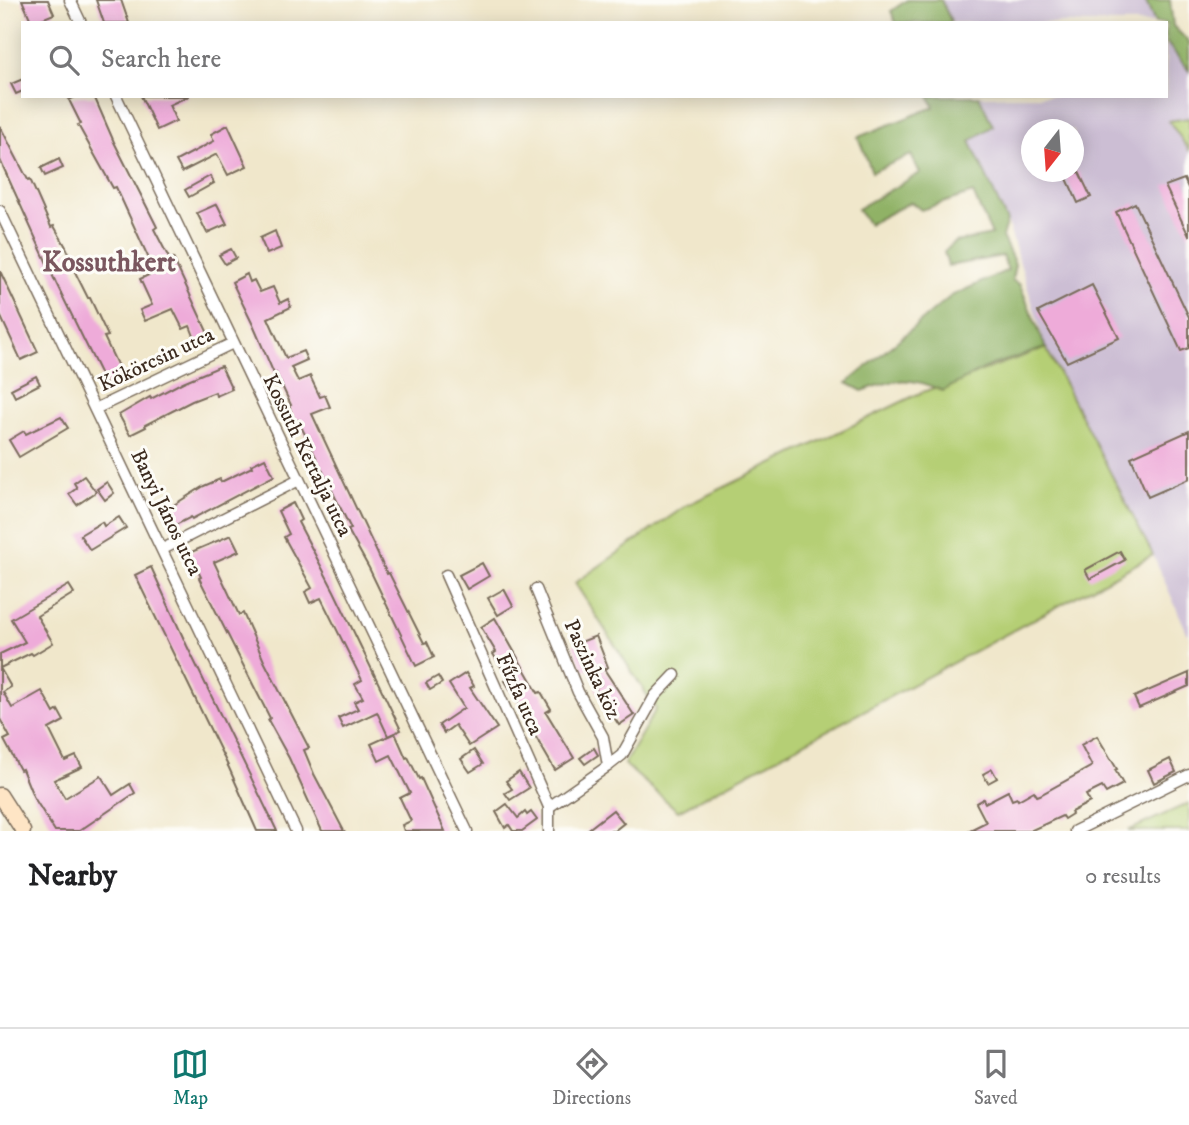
<!DOCTYPE html>
<meta charset="utf-8">
<style>
:root{--surface:#fff;--page:#f2f2f2;--text:#202124;--muted:#757577;--line:#e0e0e0;--accent:#0f766e}
body{margin:0;font-family:"IM FELL DW Pica",serif;background:var(--page);color:var(--text)}
.compass{position:absolute;left:1021px;top:119px;width:63px;height:63px;border-radius:50%;background:var(--surface);box-shadow:0 4px 18px #0003;rotate:197deg}
.list{margin:0;padding:0;list-style:none}
h2{display:flex;justify-content:space-between;align-items:center;height:91px;margin:0;padding:0 28px;font-size:30px}
h2 small{font-size:23px;font-weight:400;color:var(--muted)}
.icon{flex:none;width:38px;height:38px;fill:none;stroke:currentColor;stroke-width:2;stroke-linecap:round;stroke-linejoin:round}
.map{position:relative;flex:none;width:1189px;height:831px;overflow:hidden}
.search{position:absolute;background:var(--surface);box-shadow:0 4px 18px #0003;left:21px;right:21px;top:21px;height:77px;display:flex;align-items:center;gap:18px;box-sizing:border-box;padding:0 24px;border-radius:0px;color:var(--muted);font-size:26px}
.sheet{height:196px;background:var(--surface)}
nav{display:flex;justify-content:space-around;align-items:center;box-sizing:border-box;height:98px;border-top:2px solid var(--line);background:var(--surface);font-size:19px;color:var(--muted)}
nav a{display:grid;justify-items:center;gap:4px}
nav .on{color:var(--accent)}
.map>svg:first-child{display:block}
</style>
<div class="map">
<svg width="1189" height="831" viewBox="0 0 1189 831">
<rect width="100%" height="100%" fill="#fdfcf7"/>
<filter id="ink" filterUnits="userSpaceOnUse"><feTurbulence type="fractalNoise" baseFrequency=".0143" numOctaves="2"/><feDisplacementMap in="SourceGraphic" scale="14" xChannelSelector="R" yChannelSelector="G"/><feConvolveMatrix kernelMatrix="1 2 1 2 8 2 1 2 1" color-interpolation-filters="sRGB"/></filter>
<filter id="wash" filterUnits="userSpaceOnUse"><feTurbulence type="fractalNoise" baseFrequency=".00686" numOctaves="4" result="noise"/><feDisplacementMap in="SourceGraphic" scale="28" xChannelSelector="R" yChannelSelector="G"/><feGaussianBlur stdDeviation="1.57" result="paint"/><feColorMatrix in="noise" values="0 0 0 0 0 0 0 0 0 0 0 0 0 0 0 0 0 1.4 0 .05"/><feComposite in="paint" operator="in"/></filter>
<g filter="url(#wash)">
<rect width="100%" height="100%" fill="#f0e7cb"/>
<g fill="#ccbed4" fill-rule="evenodd">
<path d="M940 0H1145L1155 23H949Z"/>
<path d="M1166 42 1189 71V118L1169 121 1189 150V637L1153 555 1046 348 1007 221 970 141 993 126 980 96H1166ZM1032 130H1074V172H1032Z"/>
</g>
<g fill="#b5cf75" stroke="#787c4a" stroke-width="2">
<path d="M1189 118V150L1169 121Z"/>
<path d="M1046 348 1153 555 678 811 624 764 656 709 575 583 687 505 920 393Z"/>
<path d="M1189 803V831H1128Z"/>
</g>
<g fill="#90b266" stroke="#666e42" stroke-width="2">
<path d="M907 0H941L951 21 950 23H896L891 11Z"/>
<path d="M1145 0H1170L1173 26 1189 42V71L1166 42V23H1155Z"/>
<path d="M929 96H979L993 126 970 141 1007 221 1002 237 1015 264 1012 280 1020 285 1046 348 989 366 943 391C908 375 897 379 862 391L847 383 951 296 1008 270 1002 256 948 266 944 252 955 242 992 235 973 193 921 210 911 202 869 224 857 209 920 173 911 155 872 172 858 137 934 107Z"/>
</g>
<g id="blocks">
<g fill="#eeabd9">
<path d="M22 0H48L54 14 32 23Z"/>
<path d="M96 0H121L129 23H104Z"/>
<path d="M23 79V91L16 94 11 84Z"/>
<path d="M77 96H94L114 142 150 213 157 227 154 229 170 260 173 258 211 340 198 346 190 326 183 329 173 309 145 321 140 310 152 305 140 279 155 272 116 187 113 188 78 125 81 124 69 100Z"/>
<path d="M141 96H189L169 105 176 121 157 130Z"/>
<path d="M228 125 247 166 228 175 217 154 182 172 176 161 214 141 211 134Z"/>
<path d="M0 126 28 180 30 179 51 227 54 226 66 247 75 267 73 268 88 298H90L108 336 104 337 123 377 106 385 56 283 0 160Z"/>
<path d="M59 159 63 168 45 176 41 168Z"/>
<path d="M1064 172H1079L1091 197 1078 203Z"/>
<path d="M210 176 214 183 189 197 185 190Z"/>
<path d="M1184 179 1189 190V236L1165 186Z"/>
<path d="M1135 203 1189 317V348L1181 351 1116 212Z"/>
<path d="M217 204 227 224 207 233 197 213Z"/>
<path d="M275 231 281 248 267 254 260 238Z"/>
<path d="M231 249 236 258 225 264 219 255Z"/>
<path d="M0 271 38 352 21 360 0 315Z"/>
<path d="M247 274 250 282 254 280 260 292 273 287 280 303 288 299 291 307 268 318 286 358 303 351 307 360 291 367 298 381 310 376 320 397 325 395 330 407 312 414 387 574 389 573 424 643 427 642 434 657 416 666 369 568 348 530 351 529 339 505 298 420 295 421 289 406 291 405 276 373 274 374 253 325 232 282Z"/>
<path d="M1092 285 1119 338 1067 362 1038 312Z"/>
<path d="M221 366 232 389 216 396 215 392 192 401 145 425 146 427 130 435 119 415 150 397 151 399 183 382Z"/>
<path d="M36 376 40 384 15 397 11 389Z"/>
<path d="M61 417 68 428 19 457 9 440 24 431 26 434Z"/>
<path d="M1189 431V479L1148 497 1131 457Z"/>
<path d="M265 458 274 476 192 519 191 517 172 527 164 511 204 486 220 479 221 482 252 467 251 465Z"/>
<path d="M84 476 96 492 77 505 69 494 77 488 74 483Z"/>
<path d="M107 482 114 493 105 500 97 489Z"/>
<path d="M293 503 301 520 298 522 334 591 401 730 388 736 377 712 343 728 338 718 358 709 354 702 363 698 355 684 362 680 321 598 310 603 305 592 312 588 284 537 289 534 278 511Z"/>
<path d="M119 517 126 528 90 550 80 535 102 522 104 526Z"/>
<path d="M231 535 239 551 214 562 239 615 243 613 264 661 309 748 304 750 314 774 344 831H322L289 758 268 720 270 718 199 578 201 577 189 553Z"/>
<path d="M1120 551 1125 560 1090 579 1085 570Z"/>
<path d="M482 563 489 576 467 589 459 575Z"/>
<path d="M151 567 187 646 277 831H257L229 768 135 575Z"/>
<path d="M69 585 74 593 37 616 53 643 33 655 31 653 0 668 11 687 3 692 12 708 42 691 54 713 58 710 64 721 49 729 65 761 76 756 82 767 54 780 65 798 101 776 113 795 130 784 135 793 79 831H55L33 796 22 769 20 770 4 740 10 737 0 719V654L25 642 11 619Z"/>
<path d="M504 589 513 606 498 615 488 598Z"/>
<path d="M495 618 538 693 541 692 551 709 546 712 574 758 555 770 534 734 537 731 505 681 509 679 493 654 496 652 481 627Z"/>
<path d="M596 636 608 667 604 669 634 715 619 725 595 688 601 684 595 667 584 671 573 645Z"/>
<path d="M466 673 474 686 470 688 497 728 469 746 455 725 444 733 439 725 464 708 449 684Z"/>
<path d="M1189 673V686L1139 708 1134 697Z"/>
<path d="M438 676 442 683 430 690 426 683Z"/>
<path d="M395 733 406 758 408 757 419 779 421 778 445 831H404L402 825 411 821 400 798 410 793 391 755 379 761 371 744Z"/>
<path d="M1097 736 1117 769 1115 770 1123 784 1106 793 1102 787 1086 795 1090 802 1071 812 1072 814 1064 819 1062 816 1030 831H968L986 822 976 803 983 799 985 803 1008 791 1012 800 1017 798 1018 800 1034 791 1037 796 1040 795 1092 766 1081 745Z"/>
<path d="M594 748 598 755 585 764 580 758Z"/>
<path d="M474 750 483 764 470 772 461 759Z"/>
<path d="M1170 759 1176 772 1154 783 1148 770Z"/>
<path d="M992 769 997 778 988 783 983 774Z"/>
<path d="M519 772 529 788 510 800 505 793 512 789 506 781Z"/>
<path d="M507 804 518 818 525 812 527 815 531 812 537 820 522 831H513L509 825 505 828 496 812Z"/>
<path d="M613 810 624 823 614 831H586Z"/>
</g>
</g>
</g>
<g filter="url(#ink)">
<use href="#blocks" fill-opacity="0" stroke="#7a6c5b" stroke-width="2"/>
<g fill="none" stroke-linecap="round" stroke-linejoin="round">
<defs>
<g id="street">
<path d="M70 0 81 23"/>
<path d="M116 96 467 831"/>
<path d="M0 211 296 831"/>
<path d="M95 409 233 343"/>
<path d="M163 549 299 480"/>
<path d="M446 575 549 807V831"/>
<path d="M536 589 578 692 603 737 608 766 549 807"/>
<path d="M608 766 622 755 655 696 675 675"/>
<path d="M1075 831 1189 775"/>
</g>
<path id="secondary" d="M0 795 23 831"/>
</defs>
<use href="#street" stroke="#7a6c5b" stroke-width="13"/>
<use href="#secondary" stroke="#7a6c5b" stroke-width="17"/>
<use href="#street" stroke="#fff" stroke-width="10"/>
<use href="#secondary" stroke="#fee5c5" stroke-width="14"/>
</g>
</g>
<g text-anchor="middle" stroke-width="6" stroke-linejoin="round" paint-order="stroke">
<g font-size="21" fill="#3b2a1e" stroke="#fdfcf7">
<text transform="translate(156 359) rotate(-25)" y="7">Kökörcsin utca</text>
<text transform="translate(308 455) rotate(64)" y="7">Kossuth Kertalja utca</text>
<text transform="translate(167 512) rotate(64)" y="7">Banyi János utca</text>
<text transform="translate(593 669) rotate(65)" y="7">Paszinka köz</text>
<text transform="translate(520 694) rotate(66)" y="7">Fűzfa utca</text>
</g>
<g font-size="28" font-weight="bold" fill="#7a575f" stroke="#fdfcf7">
<text x="109" y="271">Kossuthkert</text>
</g>
</g>
</svg>
<svg class="compass" viewBox="-18 -18 36 36"><path d="M0-13l5 13h-10z" fill="#e53935"/><path d="M0 13l5-13h-10z" fill="#757577"/></svg>
<div class="search"><svg class="icon" aria-label="search" viewBox="0 0 24 24"><circle cx="10" cy="10" r="6"/><path d="M15 15l6 6"/></svg>Search here</div>
</div>
<section class="sheet">
<h2>Nearby<small>0 results</small></h2>
<ul class="list">
</ul>
</section>
<nav>
<a class="on"><svg class="icon" aria-label="map" viewBox="0 0 24 24"><path d="M3 6l6-2 6 2 6-2v14l-6 2-6-2-6 2zM9 4v14M15 6v14"/></svg>Map</a>
<a><svg class="icon" aria-label="directions" viewBox="0 0 24 24"><path d="M12 3l9 9-9 9-9-9zM9 14v-3h6M13 9l2 2-2 2"/></svg>Directions</a>
<a><svg class="icon" aria-label="saved" viewBox="0 0 24 24"><path d="M7 4h10v16l-5-4-5 4z"/></svg>Saved</a>
</nav>
